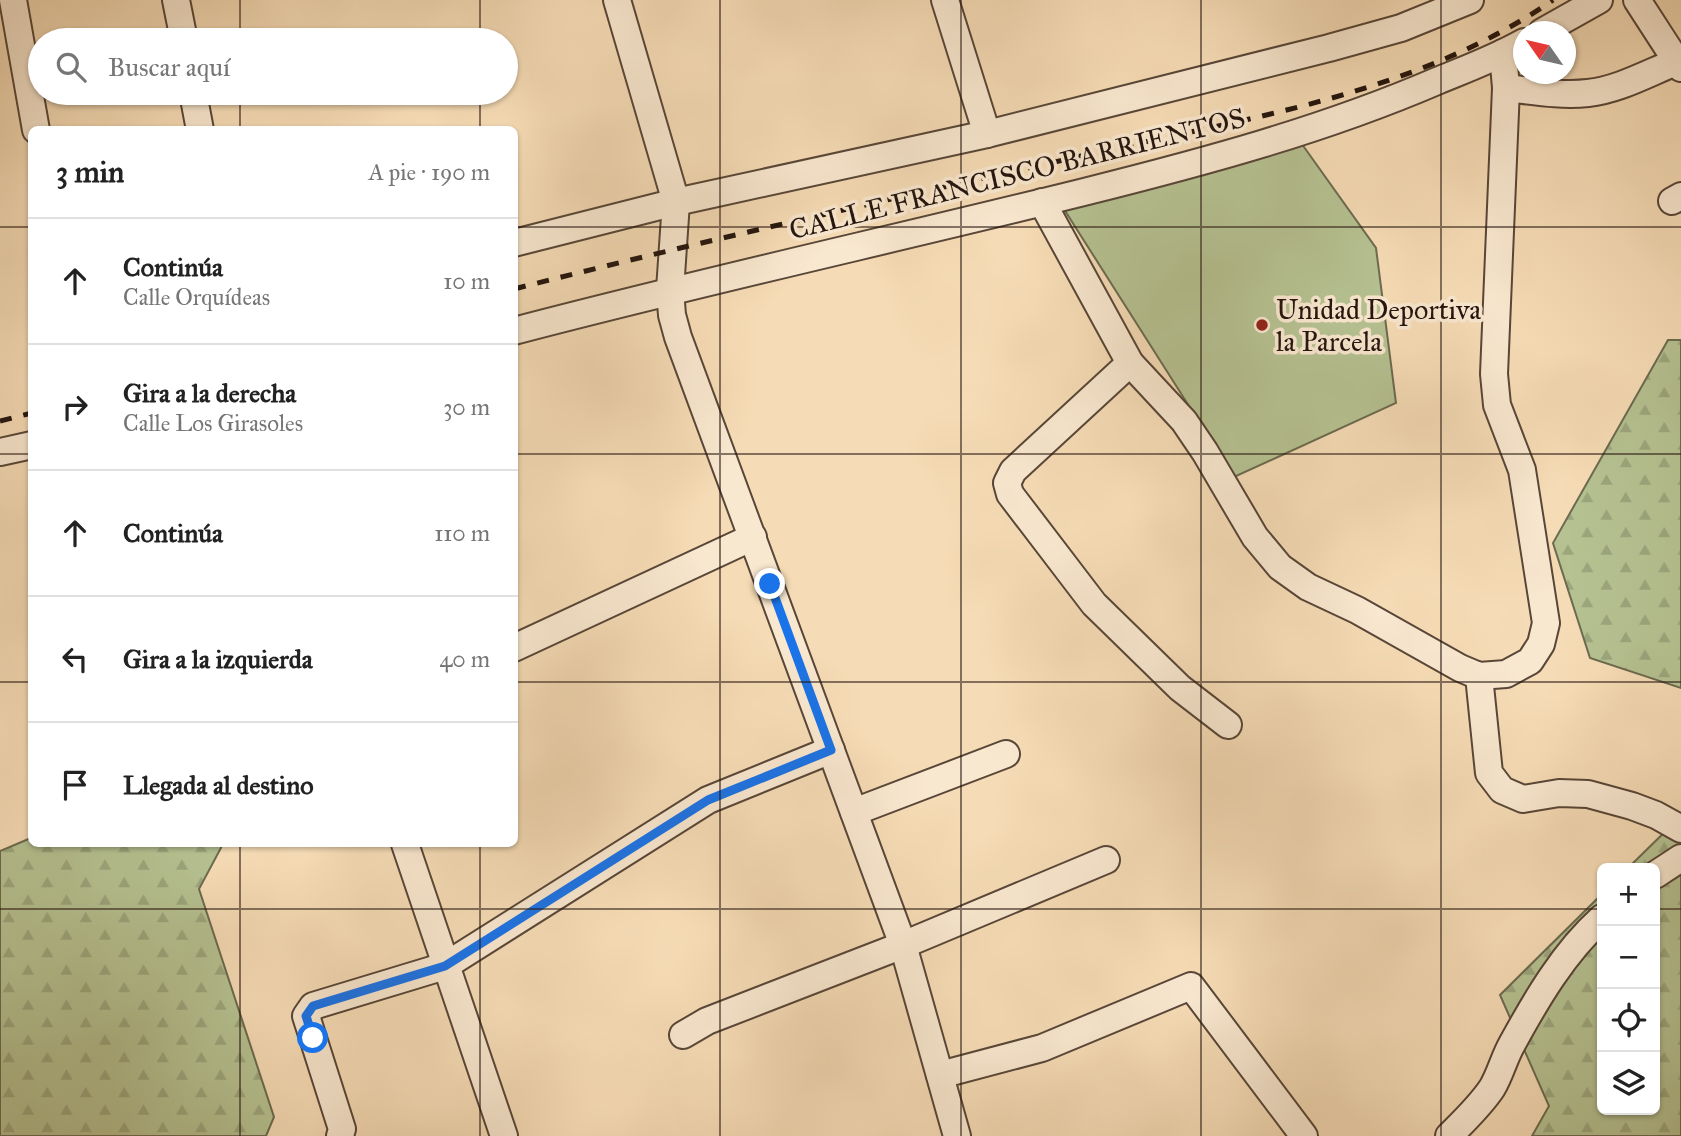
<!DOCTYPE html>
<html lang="es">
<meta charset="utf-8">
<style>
:root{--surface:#fff;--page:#f6f6f6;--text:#222;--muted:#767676;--line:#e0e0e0}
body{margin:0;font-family:"IM FELL Great Primer",serif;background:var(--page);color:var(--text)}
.controls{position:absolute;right:21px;bottom:21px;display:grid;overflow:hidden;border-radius:10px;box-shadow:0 2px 5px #0004}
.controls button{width:63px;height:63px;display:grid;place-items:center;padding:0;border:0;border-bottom:2px solid var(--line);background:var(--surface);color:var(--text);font:35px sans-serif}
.compass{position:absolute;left:1513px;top:21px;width:63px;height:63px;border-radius:50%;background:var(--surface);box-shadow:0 2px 5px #0004;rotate:304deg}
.stop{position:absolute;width:21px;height:21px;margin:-16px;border:5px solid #1a73e8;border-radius:50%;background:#fff}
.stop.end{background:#1a73e8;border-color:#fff;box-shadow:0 2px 7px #0008}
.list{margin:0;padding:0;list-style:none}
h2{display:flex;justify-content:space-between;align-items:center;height:91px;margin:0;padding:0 28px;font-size:30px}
h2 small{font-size:23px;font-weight:400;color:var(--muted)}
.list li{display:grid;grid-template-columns:46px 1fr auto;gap:21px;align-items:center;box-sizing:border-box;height:126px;padding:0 28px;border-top:2px solid var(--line)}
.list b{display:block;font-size:26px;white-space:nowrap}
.list p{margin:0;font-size:23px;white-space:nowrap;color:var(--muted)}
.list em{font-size:23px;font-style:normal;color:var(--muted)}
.icon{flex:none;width:38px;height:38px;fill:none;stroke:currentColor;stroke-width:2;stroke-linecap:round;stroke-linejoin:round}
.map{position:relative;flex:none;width:1681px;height:1136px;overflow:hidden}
.search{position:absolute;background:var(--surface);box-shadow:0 2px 5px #0004;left:28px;top:28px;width:490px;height:77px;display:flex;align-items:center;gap:18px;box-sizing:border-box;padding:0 24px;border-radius:38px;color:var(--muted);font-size:26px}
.panel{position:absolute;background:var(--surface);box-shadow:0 2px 5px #0004;left:28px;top:126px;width:490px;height:721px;border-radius:10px}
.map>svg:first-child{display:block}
</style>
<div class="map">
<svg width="1681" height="1136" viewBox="0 0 1681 1136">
<defs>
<pattern id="forest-firs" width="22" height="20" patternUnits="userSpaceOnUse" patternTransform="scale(1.75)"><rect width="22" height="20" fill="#b6c292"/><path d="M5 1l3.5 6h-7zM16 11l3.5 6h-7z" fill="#9ca67d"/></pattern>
</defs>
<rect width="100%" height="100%" fill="#f6dcb6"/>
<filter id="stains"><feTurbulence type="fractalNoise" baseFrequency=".00286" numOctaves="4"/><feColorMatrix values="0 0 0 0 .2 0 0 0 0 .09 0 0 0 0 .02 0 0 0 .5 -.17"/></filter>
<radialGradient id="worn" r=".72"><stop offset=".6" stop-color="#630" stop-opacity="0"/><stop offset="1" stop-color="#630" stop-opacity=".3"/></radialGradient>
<g fill="url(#forest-firs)" stroke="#6c6b50" stroke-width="2">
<path d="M1668 340H1681V688L1590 658 1553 543Z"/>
<path d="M1681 816V1136H1532L1549 1106 1500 995 1602 894V1110H1655V868H1628Z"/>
<path d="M31 838 32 844H223L199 889 274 1117 266 1136H0V851Z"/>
</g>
<path fill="#b6c292" stroke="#6c6b50" stroke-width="2" d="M1299 140 1376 248 1396 403 1234 477 1062 206Z"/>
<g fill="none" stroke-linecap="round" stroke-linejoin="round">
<defs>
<g id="street">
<path d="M13 0 36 130"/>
<path d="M176 0 184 40"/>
<path d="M617 0 676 202 670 290 672 315 678 337 903 945 957 1136"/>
<path d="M945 0 987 134"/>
<path d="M1637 0 1681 68"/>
<path d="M1542 32 1599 0"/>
<path d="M1506 88C1533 91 1561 96 1588 93 1618 90 1648 73 1676 62"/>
<path d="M193 93 200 130"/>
<path d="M1672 201 1681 196"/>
<path d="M1042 202 1130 363 1184 421 1205 452 1255 537 1280 567 1308 587 1357 610 1460 668 1479 676 1506 674 1530 661 1541 644 1546 623 1522 470 1497 405 1494 374 1506 88 1503 53"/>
<path d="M514 243 676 202 987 134 1329 48 1401 28 1470 0"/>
<path d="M514 331C704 281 895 239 1084 192 1204 162 1323 130 1437 81 1466 69 1496 58 1524 42"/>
<path d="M1130 363 1013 471 1007 483 1010 494 1094 604 1180 688 1228 725"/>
<path d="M0 452 32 445"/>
<path d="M514 648 753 537"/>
<path d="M1479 676 1489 773 1502 790 1523 799 1559 793 1588 794 1632 806 1656 815 1681 829"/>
<path d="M854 812 1006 754"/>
<path d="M405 844 504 1136"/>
<path d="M1655 875 1681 858"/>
<path d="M683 1035 707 1021 903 945 1106 860"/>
<path d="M940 1075 1042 1048 1191 986 1304 1136"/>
<path d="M340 1136 342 1129 306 1016 313 1006 445 966 708 800 831 750"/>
<path d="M1449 1136C1464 1121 1480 1106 1492 1088 1500 1075 1504 1058 1512 1044 1536 1000 1564 952 1602 918"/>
</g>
</defs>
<use href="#street" stroke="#584638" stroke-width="30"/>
<use href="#street" stroke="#f9e8d0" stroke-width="26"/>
<g stroke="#23140e" stroke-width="5" stroke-dasharray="12 12" stroke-linecap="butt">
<path d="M514 289C702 241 892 199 1081 156 1241 119 1416 95 1553 0"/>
<path d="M0 421 32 413"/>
</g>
</g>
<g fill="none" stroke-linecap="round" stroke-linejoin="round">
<path stroke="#1a73e8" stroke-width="9" d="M313 1038 306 1016 313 1006 445 966 708 800 831 750 770 584"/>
</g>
<path fill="none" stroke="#23140e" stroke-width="2" stroke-opacity="0.55" d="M240 0V40M480 0V40M720 0V1136M961 0V1136M1201 0V1136M1441 0V1136M240 93V130M480 93V130M0 227H32M514 227H1681M0 454H32M514 454H1681M0 682H32M514 682H1681M240 844V1136M480 844V1136M0 909H1602M1655 909H1681"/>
<circle fill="#8f2418" stroke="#f9e8d0" stroke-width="2.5" cx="1262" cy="325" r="7"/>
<g text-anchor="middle" stroke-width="7" stroke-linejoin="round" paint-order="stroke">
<g font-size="28" fill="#23140e" stroke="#f9e8d0">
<text transform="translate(1017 173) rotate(-14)" y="10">CALLE FRANCISCO BARRIENTOS</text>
</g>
<g font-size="28" fill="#23140e" stroke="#f9e8d0" text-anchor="start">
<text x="1276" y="319">Unidad Deportiva<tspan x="1276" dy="32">la Parcela</tspan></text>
</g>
</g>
<rect width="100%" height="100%" filter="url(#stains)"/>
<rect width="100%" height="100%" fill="url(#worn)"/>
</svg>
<div class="controls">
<button>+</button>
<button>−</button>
<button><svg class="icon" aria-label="locate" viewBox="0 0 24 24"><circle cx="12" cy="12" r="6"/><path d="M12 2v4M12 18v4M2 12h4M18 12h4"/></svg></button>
<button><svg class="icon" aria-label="layers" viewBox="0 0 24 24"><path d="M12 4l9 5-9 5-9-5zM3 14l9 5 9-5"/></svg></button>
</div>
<svg class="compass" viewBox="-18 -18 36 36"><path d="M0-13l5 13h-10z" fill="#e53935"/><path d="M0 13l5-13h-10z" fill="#767676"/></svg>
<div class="stop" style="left:313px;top:1038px"></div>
<div class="stop end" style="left:770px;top:584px"></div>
<div class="search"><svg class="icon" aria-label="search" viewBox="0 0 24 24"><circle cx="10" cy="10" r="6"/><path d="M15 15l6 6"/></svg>Buscar aquí</div>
<section class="panel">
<h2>3 min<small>A pie · 190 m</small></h2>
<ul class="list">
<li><svg class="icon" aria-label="ahead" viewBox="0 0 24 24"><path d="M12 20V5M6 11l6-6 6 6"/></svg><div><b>Continúa</b><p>Calle Orquídeas</p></div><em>10 m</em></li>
<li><svg class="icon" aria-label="right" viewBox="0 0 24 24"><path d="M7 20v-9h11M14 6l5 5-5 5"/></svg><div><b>Gira a la derecha</b><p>Calle Los Girasoles</p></div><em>30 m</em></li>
<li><svg class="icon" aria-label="ahead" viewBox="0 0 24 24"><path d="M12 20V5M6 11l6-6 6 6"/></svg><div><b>Continúa</b></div><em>110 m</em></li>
<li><svg class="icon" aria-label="left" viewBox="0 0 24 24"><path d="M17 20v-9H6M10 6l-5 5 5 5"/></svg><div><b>Gira a la izquierda</b></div><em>40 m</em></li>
<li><svg class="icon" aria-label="arrive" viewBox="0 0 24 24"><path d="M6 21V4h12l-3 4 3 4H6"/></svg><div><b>Llegada al destino</b></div></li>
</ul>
</section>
</div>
